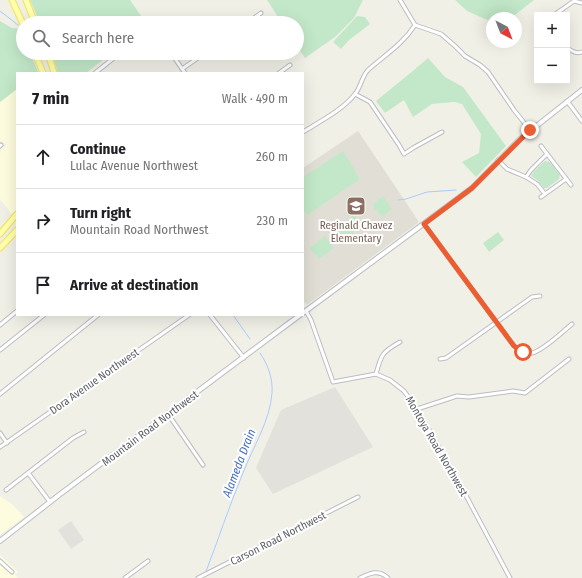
<!DOCTYPE html>
<meta charset="utf-8">
<style>
:root{--surface:#fff;--page:#f6f6f6;--text:#202124;--muted:#757577;--line:#e0e0e0}
body{margin:0;font-family:"Fira Sans Condensed",sans-serif;background:var(--page);color:var(--text)}
.controls{position:absolute;right:12px;top:12px;display:grid;overflow:hidden;border-radius:0px;box-shadow:0 4px 16px #0002}
.controls button{width:36px;height:36px;display:grid;place-items:center;padding:0;border:0;border-bottom:1px solid var(--line);background:var(--surface);color:var(--text);font:20px sans-serif}
.compass{position:absolute;left:486px;top:12px;width:36px;height:36px;border-radius:50%;background:var(--surface);box-shadow:0 4px 16px #0002;rotate:138deg}
.stop{position:absolute;width:12px;height:12px;margin:-9px;border:3px solid #ec5d31;border-radius:50%;background:#fff}
.stop.end{background:#ec5d31;border-color:#fff;box-shadow:0 1px 4px #0008}
.list{margin:0;padding:0;list-style:none}
h2{display:flex;justify-content:space-between;align-items:center;height:52px;margin:0;padding:0 16px;font-size:17px}
h2 small{font-size:13px;font-weight:400;color:var(--muted)}
.list li{display:grid;grid-template-columns:26px 1fr auto;gap:12px;align-items:center;box-sizing:border-box;height:64px;padding:0 16px;border-top:1px solid var(--line)}
.list b{display:block;font-size:15px;white-space:nowrap}
.list p{margin:0;font-size:13px;white-space:nowrap;color:var(--muted)}
.list em{font-size:13px;font-style:normal;color:var(--muted)}
.icon{flex:none;width:22px;height:22px;fill:none;stroke:currentColor;stroke-width:2;stroke-linecap:round;stroke-linejoin:round}
.map{position:relative;flex:none;width:582px;height:578px;overflow:hidden}
.search{position:absolute;background:var(--surface);box-shadow:0 4px 16px #0002;left:16px;top:16px;width:288px;height:44px;display:flex;align-items:center;gap:10px;box-sizing:border-box;padding:0 14px;border-radius:22px;color:var(--muted);font-size:15px}
.panel{position:absolute;background:var(--surface);box-shadow:0 4px 16px #0002;left:16px;top:72px;width:288px;height:244px;border-radius:0px}
.map>svg:first-child{display:block}
</style>
<div class="map">
<svg width="582" height="578" viewBox="0 0 582 578">
<rect width="100%" height="100%" fill="#f1f0e7"/>
<g fill="#fefcde">
<path d="M17 89V209L13 216 0 199V154L1 150 6 145 2 141 0 142V102Z"/>
<path d="M0 496 13 505 24 517 0 535Z"/>
<path d="M0 555 18 572 15 575 18 578H0Z"/>
</g>
<g fill="#e2e1db">
<path d="M335 387 373 447 273 494 256 468 281 410Z"/>
<path d="M71 521 84 540 71 549 58 530Z"/>
</g>
<path fill="#e1dfd5" d="M358 131 419 222 307 305 303 301V168Z"/>
<g fill="#c3e8c9">
<path d="M30 0H130L146 23H40Z"/>
<path d="M267 0H363L354 18 335 37 305 58 297 46V23H282Z"/>
<path d="M455 0H534L511 18H492V22L467 11Z"/>
<path d="M357 16 365 17 370 24 349 40 341 49 333 42Z"/>
<path d="M0 21 12 28 21 29 23 35V53H30L38 72 17 73V89L0 102Z"/>
<path d="M52 53H112L86 73H58Z"/>
<path d="M428 58 445 77 463 87 506 146 476 177 462 162 479 153 481 134 462 104 454 102 432 104 413 117 404 100 385 113 376 101 414 70Z"/>
<path d="M343 151 360 179 307 215 303 209V177Z"/>
<path d="M545 161 550 162 560 175 559 179 547 188H544L537 180 531 176 534 171Z"/>
<path d="M383 196 392 209 382 217 373 207 374 206 373 204Z"/>
<path d="M354 215 362 226 340 243 331 232Z"/>
<path d="M498 232 504 240 489 252 483 243Z"/>
<path d="M325 236 334 248 319 259 310 248Z"/>
</g>
<g fill="none" stroke-linecap="round" stroke-linejoin="round">
<g stroke="#a8ccff" stroke-width="1">
<path d="M0 11 18 25"/>
<path d="M398 200 406 199 427 192 456 190"/>
<path d="M233 315 250 339"/>
<path d="M205 574C218 541 229 506 243 473 253 447 270 421 272 393 273 378 268 365 260 353"/>
</g>
<defs>
<g id="minor">
<path d="M400 0 415 25 441 34 455 46 465 56 480 65 488 72 514 110 530 130"/>
<path d="M554 15 574 1 582 3"/>
<path d="M247 23 261 13"/>
<path d="M567 48C572 51 576 54 582 52"/>
<path d="M171 53 185 73"/>
<path d="M182 69 205 53"/>
<path d="M95 73 120 53"/>
<path d="M279 73 290 65"/>
<path d="M355 94 370 102 399 145 404 154 413 148 442 132"/>
<path d="M567 101 582 121"/>
<path d="M303 132C319 122 344 109 355 94 361 87 362 76 368 70 385 55 403 44 415 25"/>
<path d="M0 146 1 145"/>
<path d="M541 146 571 185"/>
<path d="M498 160 507 169 526 177 537 184 545 194"/>
<path d="M526 177 531 170 547 154"/>
<path d="M541 197 566 179"/>
<path d="M424 224 514 346C520 350 525 354 532 353 544 350 562 332 572 324"/>
<path d="M306 311 311 320 333 382 376 374 390 380 404 391 417 409 455 475 510 578"/>
<path d="M210 315 244 358"/>
<path d="M0 325 17 311"/>
<path d="M0 350 44 315"/>
<path d="M440 359 446 358 532 297 540 296"/>
<path d="M376 374C381 355 382 352 400 342"/>
<path d="M0 394 98 315"/>
<path d="M417 409 457 396 469 397 513 391 525 393 569 359"/>
<path d="M168 414 203 465"/>
<path d="M0 433 7 443"/>
<path d="M0 447 189 315"/>
<path d="M29 474 50 502"/>
<path d="M6 490 73 438 84 432"/>
<path d="M0 561 12 572"/>
<path d="M125 578 148 561"/>
<path d="M198 578 358 497"/>
<path d="M360 578C370 573 379 569 388 578"/>
</g>
<g id="tertiary">
<path d="M303 313 472 188 520 139 582 90"/>
<path d="M0 541 59 495 300 315"/>
</g>
<g id="primary">
<path d="M12 0 23 24"/>
<path d="M26 0 35 23"/>
<path d="M35 53 43 73"/>
<path d="M48 53 54 73"/>
<path d="M0 234 17 214"/>
<path d="M0 248 17 230"/>
</g>
</defs>
<use href="#minor" stroke="#bbbdc2" stroke-width="5"/>
<use href="#tertiary" stroke="#bbbdc2" stroke-width="6"/>
<use href="#primary" stroke="#f4e25c" stroke-width="7"/>
<use href="#minor" stroke="#fff" stroke-width="3"/>
<use href="#tertiary" stroke="#fff" stroke-width="4"/>
<use href="#primary" stroke="#ffffad" stroke-width="5"/>
</g>
<g fill="none" stroke-linecap="round" stroke-linejoin="round">
<path stroke="#ec5d31" stroke-width="5" d="M523 352 514 346 424 224 472 188 530 130"/>
</g>
<defs>
<symbol id="school-square" viewBox="-11 -11 22 22"><rect x="-9" y="-9" width="18" height="18" rx="4" fill="#8d6e63" stroke="#fff"/><path d="M0-5L7-2L0 1L-7-2ZM-4 1L0 2.5L4 1V4Q0 6-4 4Z" fill="#fff"/></symbol>
</defs>
<g fill-rule="evenodd">
<use href="#school-square" x="345" y="195" width="22" height="22"/>
</g>
<g text-anchor="middle" stroke-width="4" stroke-linejoin="round" paint-order="stroke">
<g font-size="11" fill="#785e54" stroke="#fff">
<text x="356" y="229">Reginald Chavez<tspan x="356" dy="13">Elementary</tspan></text>
</g>
<g font-size="11" fill="#5e6167" stroke="#fff">
<text transform="translate(94 381) rotate(-35)" y="4">Dora Avenue Northwest</text>
<text transform="translate(150 428) rotate(-37)" y="4">Mountain Road Northwest</text>
<text transform="translate(437 446) rotate(60)" y="4">Montoya Road Northwest</text>
<text transform="translate(278 538) rotate(-27)" y="4">Carson Road Northwest</text>
</g>
<g font-size="12" font-style="italic" fill="#4771c6" stroke="#fff">
<text transform="translate(239 463) rotate(-69)" y="4">Alameda Drain</text>
</g>
</g>
</svg>
<div class="controls">
<button>+</button>
<button>−</button>
</div>
<svg class="compass" viewBox="-18 -18 36 36"><path d="M0-13l5 13h-10z" fill="#e53935"/><path d="M0 13l5-13h-10z" fill="#757577"/></svg>
<div class="stop" style="left:523px;top:352px"></div>
<div class="stop end" style="left:530px;top:130px"></div>
<div class="search"><svg class="icon" aria-label="search" viewBox="0 0 24 24"><circle cx="10" cy="10" r="6"/><path d="M15 15l6 6"/></svg>Search here</div>
<section class="panel">
<h2>7 min<small>Walk · 490 m</small></h2>
<ul class="list">
<li><svg class="icon" aria-label="ahead" viewBox="0 0 24 24"><path d="M12 20V5M6 11l6-6 6 6"/></svg><div><b>Continue</b><p>Lulac Avenue Northwest</p></div><em>260 m</em></li>
<li><svg class="icon" aria-label="right" viewBox="0 0 24 24"><path d="M7 20v-9h11M14 6l5 5-5 5"/></svg><div><b>Turn right</b><p>Mountain Road Northwest</p></div><em>230 m</em></li>
<li><svg class="icon" aria-label="arrive" viewBox="0 0 24 24"><path d="M6 21V4h12l-3 4 3 4H6"/></svg><div><b>Arrive at destination</b></div></li>
</ul>
</section>
</div>
